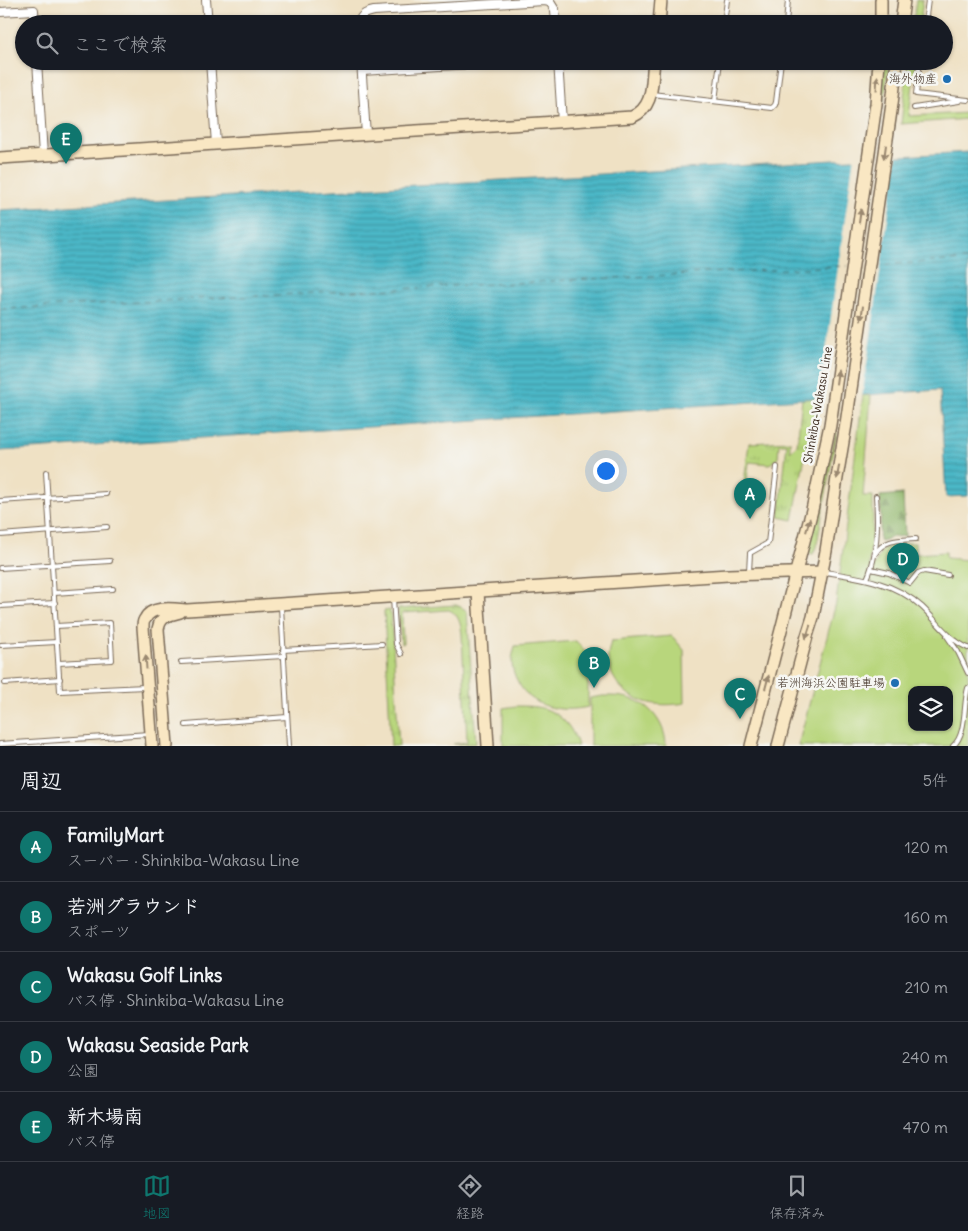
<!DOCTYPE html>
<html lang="ja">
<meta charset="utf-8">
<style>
:root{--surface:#171b24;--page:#20242c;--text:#f1f3f6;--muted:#9ea1a6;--line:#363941;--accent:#0f766e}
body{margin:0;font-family:Delius,"Klee One",sans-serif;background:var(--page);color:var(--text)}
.controls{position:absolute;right:15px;bottom:15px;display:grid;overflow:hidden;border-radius:10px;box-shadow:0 1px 4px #0004}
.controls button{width:45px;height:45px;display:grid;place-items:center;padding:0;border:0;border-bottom:1px solid var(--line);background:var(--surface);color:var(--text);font:25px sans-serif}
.you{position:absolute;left:605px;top:470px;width:18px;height:18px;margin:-12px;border:4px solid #fff;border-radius:50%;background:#1a73e8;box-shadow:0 0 0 8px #1a73e833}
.badge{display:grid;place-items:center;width:32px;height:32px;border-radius:50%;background:var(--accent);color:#fff;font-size:16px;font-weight:700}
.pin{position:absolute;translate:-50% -41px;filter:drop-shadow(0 1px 2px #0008)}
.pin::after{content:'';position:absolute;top:26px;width:18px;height:15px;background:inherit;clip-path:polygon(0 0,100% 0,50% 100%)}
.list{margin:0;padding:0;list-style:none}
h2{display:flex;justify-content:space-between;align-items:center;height:65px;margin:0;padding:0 20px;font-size:21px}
h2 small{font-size:16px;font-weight:400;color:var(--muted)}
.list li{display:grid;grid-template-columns:32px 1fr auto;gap:15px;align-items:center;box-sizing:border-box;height:70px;padding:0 20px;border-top:1px solid var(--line)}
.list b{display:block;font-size:19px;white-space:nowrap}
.list p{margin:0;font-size:16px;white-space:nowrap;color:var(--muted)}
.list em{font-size:16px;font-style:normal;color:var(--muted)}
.icon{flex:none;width:28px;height:28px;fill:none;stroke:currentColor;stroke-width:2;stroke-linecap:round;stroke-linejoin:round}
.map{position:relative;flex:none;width:968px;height:746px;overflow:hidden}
.search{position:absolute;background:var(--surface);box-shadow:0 1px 4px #0004;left:15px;right:15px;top:15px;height:55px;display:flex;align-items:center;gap:12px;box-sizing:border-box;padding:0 18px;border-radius:28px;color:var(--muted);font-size:19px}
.sheet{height:415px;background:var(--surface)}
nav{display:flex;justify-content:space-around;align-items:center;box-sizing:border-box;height:70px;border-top:1px solid var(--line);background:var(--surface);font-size:14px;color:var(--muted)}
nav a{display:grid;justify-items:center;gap:2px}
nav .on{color:var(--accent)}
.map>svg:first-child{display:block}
</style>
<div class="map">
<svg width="968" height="746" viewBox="0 0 968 746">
<defs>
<pattern id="grass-tufts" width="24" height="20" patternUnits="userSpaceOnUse" patternTransform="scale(1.25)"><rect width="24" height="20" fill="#b8d67c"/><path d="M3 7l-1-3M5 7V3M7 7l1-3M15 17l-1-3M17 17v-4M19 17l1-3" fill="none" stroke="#9fb86b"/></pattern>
<pattern id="forest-firs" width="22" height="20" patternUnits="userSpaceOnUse" patternTransform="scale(1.25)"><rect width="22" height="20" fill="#92b76c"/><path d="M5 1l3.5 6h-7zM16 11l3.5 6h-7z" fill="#789558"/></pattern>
<pattern id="water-rules" width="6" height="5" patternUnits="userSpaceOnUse" patternTransform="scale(1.25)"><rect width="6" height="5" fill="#4bb7c7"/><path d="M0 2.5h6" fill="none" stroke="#4095a1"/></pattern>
</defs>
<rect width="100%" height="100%" fill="#f6f6f2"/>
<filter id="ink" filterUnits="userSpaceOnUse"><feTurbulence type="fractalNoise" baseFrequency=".02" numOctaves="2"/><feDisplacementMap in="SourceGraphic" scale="10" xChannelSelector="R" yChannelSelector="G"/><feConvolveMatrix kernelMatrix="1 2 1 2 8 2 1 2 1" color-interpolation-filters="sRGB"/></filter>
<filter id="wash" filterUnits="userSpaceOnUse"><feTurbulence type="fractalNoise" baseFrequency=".0096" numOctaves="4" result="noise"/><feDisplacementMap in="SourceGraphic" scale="20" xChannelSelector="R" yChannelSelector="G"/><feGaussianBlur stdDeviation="1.12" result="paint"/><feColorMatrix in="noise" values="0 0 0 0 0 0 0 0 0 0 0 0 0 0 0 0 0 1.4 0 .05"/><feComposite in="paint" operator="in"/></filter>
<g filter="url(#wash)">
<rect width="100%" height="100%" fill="#efe1c4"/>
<g fill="url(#grass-tufts)" stroke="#7a804d">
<path d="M884 61H889L884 102 880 103Z"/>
<path d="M820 398C817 412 817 429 808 440L793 520 779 517 787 444H779L778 458 770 464 749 462 746 488 760 490 758 501 742 499 749 443 790 441V451L797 445 802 399Z"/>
<path d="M836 431 837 433 828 481 817 544 813 554H810L808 551 818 512Z"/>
<path d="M456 605 461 607 467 611 476 743 475 744H453L467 742 462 635C461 625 459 614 449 610L402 613 403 643 401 644 398 609Z"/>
<path d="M390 610 393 644 399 746H391L384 611Z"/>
</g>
<path fill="url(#forest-firs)" stroke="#667045" d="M903 494 905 536 893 537 881 541 879 540 881 517 880 496Z"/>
<g fill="#b8d67c" stroke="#7a804d" fill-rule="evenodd">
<path d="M916 0H923L920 24H913Z"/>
<path d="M908 61H916L909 116 968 113V119L901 124Z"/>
<path d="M863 395 871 396 863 496H873V521L869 565H875C883 542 893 543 915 543L916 554 946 552V558L968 560V746H798L836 603ZM912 690H949V727H912Z"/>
<path d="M672 636 684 650 685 703C657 708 627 703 613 676 611 671 608 663 608 657 608 652 610 646 611 641Z"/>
<path d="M576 641 588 654V707C561 713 530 708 517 680 514 675 512 667 512 661 512 656 514 651 515 646Z"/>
<path d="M603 696C613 696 625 696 634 700 653 707 666 727 666 746H590V698Z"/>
<path d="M516 706C526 706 538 706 548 710 563 716 574 730 578 746H503V708Z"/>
</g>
<path fill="url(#water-rules)" stroke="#437072" d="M968 152V496L946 497 940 390 0 451V210Z"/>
<path fill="#efe1c4" d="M897 154 862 398 819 401 854 156Z"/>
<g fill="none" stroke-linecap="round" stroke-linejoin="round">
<g stroke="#415b59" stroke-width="1" stroke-dasharray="6 5" stroke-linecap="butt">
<path d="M874 265 968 260"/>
<path d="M0 309 847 266"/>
</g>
</g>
</g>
<g filter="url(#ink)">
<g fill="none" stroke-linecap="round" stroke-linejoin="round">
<defs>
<g id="lane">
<path d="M724 24 727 0"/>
<path d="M786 24 788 0"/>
<path d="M925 24 928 0"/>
<path d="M920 61 916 94 968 100"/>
<path d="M652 94 772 108 775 105 776 102 781 61"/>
<path d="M715 101 720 61"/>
<path d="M914 108 959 101"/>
<path d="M46 472 60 691 145 687"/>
<path d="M0 501 106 494"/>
<path d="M0 535 107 527"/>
<path d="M875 554C884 539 899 540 916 539"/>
<path d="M0 568 110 561"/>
<path d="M871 569 889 573 910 583 918 573 924 571 948 575"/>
<path d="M749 572 750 553 768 543 777 467"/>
<path d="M824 572C859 577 895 582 922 607 937 621 948 639 968 648"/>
<path d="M867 579C878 555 878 522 876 496"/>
<path d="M54 593 113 589"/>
<path d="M393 598 396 644 401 654"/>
<path d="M0 606 55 603"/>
<path d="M281 607 289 746"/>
<path d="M56 626 110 623 112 660 59 663"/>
<path d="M947 636 958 652 968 673"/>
<path d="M1 645 57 642"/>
<path d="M283 650 382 644"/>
<path d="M181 662 284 656"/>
<path d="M5 683 60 679"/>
<path d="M186 725 287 717"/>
<path d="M0 744 149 734"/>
<path d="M953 746C967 734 963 705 968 688"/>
</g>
<g id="street">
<path d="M206 0 208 24"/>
<path d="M0 12 34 10 35 24"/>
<path d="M359 24C360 15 365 13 374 11L544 1 550 2 555 10 556 24"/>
<path d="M37 61 43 155"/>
<path d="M210 61 216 144"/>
<path d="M361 61 366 135"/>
<path d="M558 61 562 122"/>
<path d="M362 71 518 61"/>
</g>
<g id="secondary">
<path d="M659 24 661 0"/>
<path d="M881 24V0"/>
<path d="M901 24 904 0"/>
<path d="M0 158 632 117C655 107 651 83 654 61"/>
<path d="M478 592 488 746"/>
<path d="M152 746 143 627C143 624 143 621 145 619 151 605 175 609 187 610L728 575 822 572"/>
<path d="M167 746 158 629C161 615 168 616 180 612"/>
<path d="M751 746 812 510 830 425 876 104 879 61"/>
<path d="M778 746 807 636 813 617 826 551 837 478 846 424 892 104 897 61"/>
</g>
</defs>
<use href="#lane" stroke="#7a6a58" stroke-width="6"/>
<use href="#street" stroke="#7a6a58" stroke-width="10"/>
<use href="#secondary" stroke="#7a6a58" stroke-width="14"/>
<use href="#lane" stroke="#fff" stroke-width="4"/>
<use href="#street" stroke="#fff" stroke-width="8"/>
<use href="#secondary" stroke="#f9e7c3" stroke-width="11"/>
</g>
<defs><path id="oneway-solid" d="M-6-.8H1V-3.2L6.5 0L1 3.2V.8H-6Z" transform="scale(1.25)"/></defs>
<g fill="#9a8870">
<use href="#oneway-solid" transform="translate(877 83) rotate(-86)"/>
<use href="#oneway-solid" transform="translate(885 152) rotate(98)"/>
<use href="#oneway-solid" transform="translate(860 216) rotate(-82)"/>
<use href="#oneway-solid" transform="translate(862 313) rotate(98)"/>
<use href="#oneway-solid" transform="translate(837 377) rotate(-82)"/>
<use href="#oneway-solid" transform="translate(838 472) rotate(100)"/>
<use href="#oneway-solid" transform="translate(808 525) rotate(-75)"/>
<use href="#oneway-solid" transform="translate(808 632) rotate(108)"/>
<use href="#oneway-solid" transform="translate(146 662) rotate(-94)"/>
<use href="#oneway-solid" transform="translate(767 682) rotate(-75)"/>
</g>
</g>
<g fill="#1f6fb2" stroke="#f6f6f2" stroke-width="2">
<circle cx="947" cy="79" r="5"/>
<circle cx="895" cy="683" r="5"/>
</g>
<g text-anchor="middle" stroke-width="5" stroke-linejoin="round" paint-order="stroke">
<g font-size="12" fill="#3b2a1e" stroke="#f6f6f2" text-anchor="end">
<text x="937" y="83">海外物産</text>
<text x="885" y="687">若洲海浜公園駐車場</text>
</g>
<g font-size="12" fill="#3b2a1e" stroke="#f6f6f2">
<text transform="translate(818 405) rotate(-80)" y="4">Shinkiba-Wakasu Line</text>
</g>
</g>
</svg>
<div class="controls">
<button><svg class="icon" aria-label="layers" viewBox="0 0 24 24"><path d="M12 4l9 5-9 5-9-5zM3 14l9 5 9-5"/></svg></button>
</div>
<div class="you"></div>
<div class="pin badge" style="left:750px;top:519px">A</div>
<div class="pin badge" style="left:594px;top:688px">B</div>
<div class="pin badge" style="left:740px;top:719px">C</div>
<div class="pin badge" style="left:903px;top:584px">D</div>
<div class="pin badge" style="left:66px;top:164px">E</div>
<div class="search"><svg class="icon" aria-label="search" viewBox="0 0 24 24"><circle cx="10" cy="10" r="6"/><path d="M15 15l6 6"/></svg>ここで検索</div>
</div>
<section class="sheet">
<h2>周辺<small>5件</small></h2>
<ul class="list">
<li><span class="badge">A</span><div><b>FamilyMart</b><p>スーパー · Shinkiba-Wakasu Line</p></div><em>120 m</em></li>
<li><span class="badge">B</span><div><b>若洲グラウンド</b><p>スポーツ</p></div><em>160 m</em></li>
<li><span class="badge">C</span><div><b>Wakasu Golf Links</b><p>バス停 · Shinkiba-Wakasu Line</p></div><em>210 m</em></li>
<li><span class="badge">D</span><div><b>Wakasu Seaside Park</b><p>公園</p></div><em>240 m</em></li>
<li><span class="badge">E</span><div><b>新木場南</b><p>バス停</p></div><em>470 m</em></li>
</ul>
</section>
<nav>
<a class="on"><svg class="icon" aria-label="map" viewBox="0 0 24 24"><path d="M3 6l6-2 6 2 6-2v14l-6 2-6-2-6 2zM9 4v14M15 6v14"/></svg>地図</a>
<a><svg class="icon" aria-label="directions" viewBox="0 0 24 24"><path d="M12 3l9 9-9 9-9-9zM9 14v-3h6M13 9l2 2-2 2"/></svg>経路</a>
<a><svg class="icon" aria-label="saved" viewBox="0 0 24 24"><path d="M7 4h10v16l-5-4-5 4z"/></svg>保存済み</a>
</nav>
